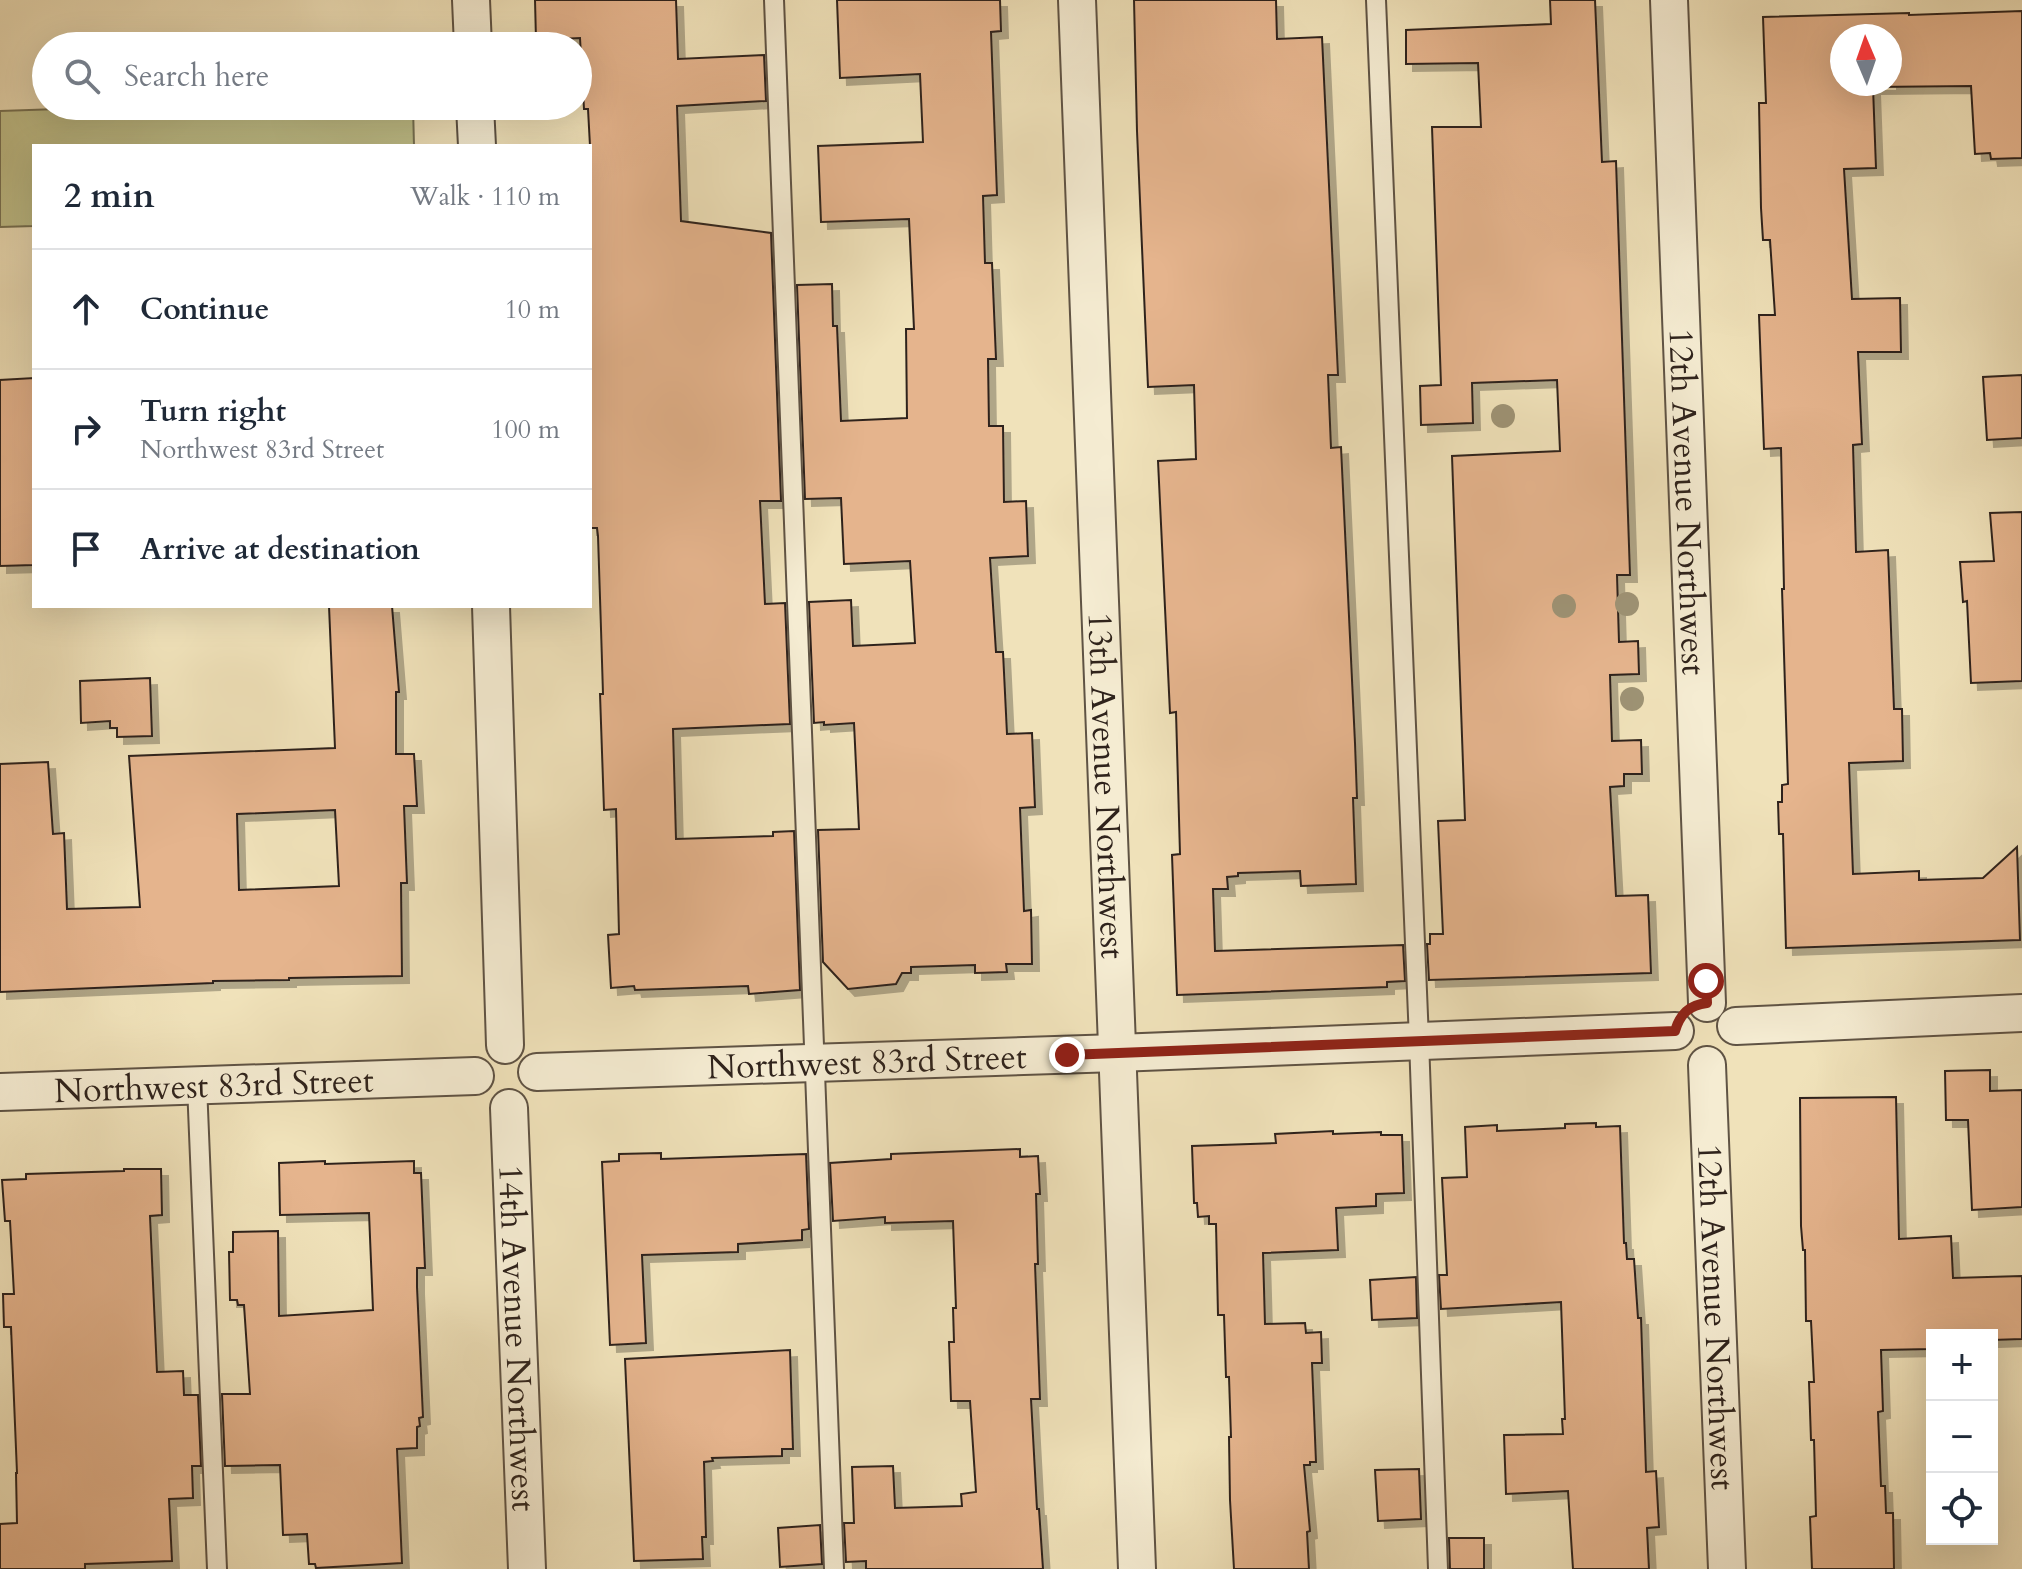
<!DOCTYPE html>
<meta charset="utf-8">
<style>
:root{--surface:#fff;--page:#f6f6f7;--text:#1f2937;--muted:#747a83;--line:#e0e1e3}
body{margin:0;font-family:Cardo,serif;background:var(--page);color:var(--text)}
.controls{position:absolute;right:24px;bottom:24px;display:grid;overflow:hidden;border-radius:0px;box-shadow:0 8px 32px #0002}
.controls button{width:72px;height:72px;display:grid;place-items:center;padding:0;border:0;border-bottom:2px solid var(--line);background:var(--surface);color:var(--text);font:40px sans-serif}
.compass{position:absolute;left:1830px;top:24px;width:72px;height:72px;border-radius:50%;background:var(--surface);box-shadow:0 8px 32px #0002;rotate:358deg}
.stop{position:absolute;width:24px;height:24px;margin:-18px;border:6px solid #8f2418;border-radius:50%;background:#fff}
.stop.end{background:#8f2418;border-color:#fff;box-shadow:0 2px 8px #0008}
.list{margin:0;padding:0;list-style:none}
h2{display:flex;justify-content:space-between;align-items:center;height:104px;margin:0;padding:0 32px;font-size:34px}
h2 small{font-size:26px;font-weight:400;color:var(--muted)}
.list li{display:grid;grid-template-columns:52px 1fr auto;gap:24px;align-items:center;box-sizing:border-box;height:120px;padding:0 32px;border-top:2px solid var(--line)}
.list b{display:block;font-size:30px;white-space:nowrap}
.list p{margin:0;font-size:26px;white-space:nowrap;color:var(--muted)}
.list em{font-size:26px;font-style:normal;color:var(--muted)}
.icon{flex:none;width:44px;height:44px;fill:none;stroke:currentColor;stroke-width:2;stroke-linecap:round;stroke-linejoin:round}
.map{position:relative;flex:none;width:2022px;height:1569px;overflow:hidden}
.search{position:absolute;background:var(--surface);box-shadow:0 8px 32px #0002;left:32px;top:32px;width:560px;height:88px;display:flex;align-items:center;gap:20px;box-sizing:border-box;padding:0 28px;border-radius:44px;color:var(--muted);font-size:30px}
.panel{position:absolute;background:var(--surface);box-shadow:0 8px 32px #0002;left:32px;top:144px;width:560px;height:464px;border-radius:0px}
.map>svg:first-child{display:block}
</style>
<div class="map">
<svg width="2022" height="1569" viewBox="0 0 2022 1569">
<defs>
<filter id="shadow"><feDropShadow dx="7" dy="7" stdDeviation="0" flood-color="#0004"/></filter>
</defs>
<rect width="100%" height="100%" fill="#f0e2ba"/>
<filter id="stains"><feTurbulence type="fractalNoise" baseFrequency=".0025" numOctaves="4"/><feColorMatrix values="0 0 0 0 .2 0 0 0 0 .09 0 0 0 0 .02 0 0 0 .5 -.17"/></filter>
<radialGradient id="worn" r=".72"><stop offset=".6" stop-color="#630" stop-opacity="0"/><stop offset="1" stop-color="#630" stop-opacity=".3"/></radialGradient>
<path fill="#c1c18b" stroke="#787254" stroke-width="2" d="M146 106H413L414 146H34V226L0 227V111Z"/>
<g fill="#e5b48d" stroke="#2f231c" stroke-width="2" fill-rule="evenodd" filter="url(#shadow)">
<path d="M535 0H676L678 59 764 55 766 101 677 106 681 221 771 233 781 501H760L765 604 785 603 790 724 673 729 676 839 773 836V832L794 831 800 990 749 994 748 986 635 990 634 986 611 988 608 935 619 934 616 809 604 810 600 694H603L601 629 598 536 597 528H590V146L588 109H584L580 38 536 40Z"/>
<path d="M837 0H1000L1001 31 991 32 997 195 983 196 985 263H992L996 359H988L989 426H1003L1004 502 1026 501 1028 556 990 558 996 652H1003L1007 734 1032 733 1035 807 1020 808 1024 911 1031 910 1032 964H1006L1007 972 975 973V965L911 967V973H902L896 984 848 989 823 962 818 830 859 829 854 723 824 725V722L814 723 809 602 851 600 853 646 915 643 910 561 844 564 841 498 805 499 797 285 832 284 833 326H837L841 421 907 418 906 329H914L909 219 821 222 818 146 923 142 920 74 840 78Z"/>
<path d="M1134 0H1276L1277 39 1322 37 1338 375H1328L1331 448 1341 447 1355 743 1357 798H1353L1356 884 1301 886 1300 871 1238 873V876L1227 877 1228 889H1213L1215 951 1403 945 1405 981 1387 982V987L1177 995 1172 855 1180 854 1176 712 1170 713 1158 461 1196 459 1194 385 1148 387 1137 131Z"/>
<path d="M1550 0H1595L1602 162 1616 161 1630 575H1617L1619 642 1638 641 1639 674 1610 675 1612 741 1641 740 1642 774H1624V786L1610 787 1616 896 1648 895 1651 973 1429 980 1427 944H1430V934H1443L1438 821 1465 820 1452 456 1560 451 1557 380 1472 383 1473 423 1421 425 1420 386 1441 385 1432 127H1481L1478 63 1406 64V30L1551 24Z"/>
<path d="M2022 11V158L1991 159 1990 153 1975 154 1971 86 1873 87 1876 168 1844 169 1852 299 1900 298 1901 352H1858L1862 444 1853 445 1856 552 1888 550 1894 709H1902L1903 761 1849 763 1853 874 1919 871V880L1983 878 2017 847 2020 940 1786 948 1783 834H1779L1778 802H1782V785L1788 784 1782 589H1784L1781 448 1764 449 1759 315H1775L1770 240H1763L1761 208 1759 103H1766L1763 17 1909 13V15ZM1842 36H1890V84H1842Z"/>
<path d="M2022 375V438L1987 440 1983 377Z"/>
<path d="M34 378V565L0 566V380Z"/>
<path d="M2022 512V681L1971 683 1967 601 1963 602 1960 562 1994 561 1990 513Z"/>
<path d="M329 606H392L399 692H396V754H414L417 806H404L407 883H401L402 976 289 978V980L213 981V983L0 992V764L48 762 53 834 64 833 67 909 140 907 129 756 335 748ZM335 810 339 886 239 890 237 814Z"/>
<path d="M150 678 152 736 117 737V728H110V721L81 723 80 681Z"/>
<path d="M1990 1070V1091L2022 1090V1207L1972 1210 1968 1120H1946L1945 1071Z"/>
<path d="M1896 1097 1899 1239 1951 1236 1953 1278 2022 1276V1339L1992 1340V1335H1932V1349L1881 1350 1883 1411 1878 1412 1881 1486H1885L1886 1513H1893L1894 1569H1812L1810 1517 1816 1516 1814 1440H1811L1809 1382H1814L1811 1321H1806L1805 1250H1803L1801 1226 1800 1098Z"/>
<path d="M1596 1123V1127L1620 1126 1624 1243H1626L1627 1259H1634L1638 1318H1641L1646 1472 1656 1471 1659 1527 1647 1528 1649 1569H1573L1568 1491 1506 1494 1504 1435 1563 1434 1562 1419H1565L1561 1302 1441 1309 1439 1275H1447L1442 1178 1467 1177 1465 1127 1497 1125V1131L1565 1128V1124Z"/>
<path d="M1333 1131V1134L1381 1132V1135H1402L1404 1193 1376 1194V1206L1336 1208 1338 1250 1263 1253 1265 1324 1305 1323 1306 1333 1321 1332 1322 1363H1312L1316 1462H1310V1465H1304L1310 1531 1307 1532 1309 1569H1234L1230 1500 1229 1437H1231L1229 1377H1226L1224 1315H1218L1216 1224H1209V1216L1198 1217 1197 1203H1194L1192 1146 1276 1143 1275 1134Z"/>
<path d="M1020 1149V1157L1038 1156 1040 1194H1036L1038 1264H1035L1040 1399H1031L1037 1509H1039L1043 1569H866V1561L846 1562 844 1523H854L852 1467 893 1466 895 1508 962 1506 961 1494 976 1492 970 1401H951L949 1342H954L953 1308H956L953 1221 885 1223V1217L833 1221 830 1163 891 1159V1154Z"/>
<path d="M661 1153V1159L806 1154 809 1229 802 1230V1240L738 1244V1252L642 1255 646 1343 610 1345 602 1162 619 1161V1154Z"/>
<path d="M325 1161V1164L414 1161V1173H421L425 1268H417V1287L423 1417 419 1418 420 1426 417 1427V1448L397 1449 402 1563 316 1568 315 1564H309L307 1534 283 1535 280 1465 225 1466 222 1394H250L244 1305H238L237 1300H230L229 1252H233V1232L278 1231 279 1316 373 1310 369 1213 280 1215 279 1163Z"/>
<path d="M124 1169H161L162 1215 150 1216 157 1372 183 1371 184 1395H198L201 1466H192L193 1498 169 1499 172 1561 85 1564V1569H0V1524L17 1523 16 1473H17L11 1327H4L3 1294H14L10 1221H5L2 1180 26 1179V1174L124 1171Z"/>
<path d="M1416 1277 1417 1318 1372 1320 1370 1280Z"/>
<path d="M790 1350 793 1449H782V1456L712 1458 713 1461 704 1462 706 1537H702L703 1559 634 1561 625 1359Z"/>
<path d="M1419 1469 1421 1519 1378 1521 1375 1470Z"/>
<path d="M820 1525 822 1564 780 1567 778 1528Z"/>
<path d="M1449 1538H1484V1569H1450Z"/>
</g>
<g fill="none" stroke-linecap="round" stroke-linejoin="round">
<defs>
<g id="service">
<path d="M774 0 834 1569"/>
<path d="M1376 0 1419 1040 1438 1569"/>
<path d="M197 1085 217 1569"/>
</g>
<g id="minor">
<path d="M471 0 473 46"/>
<path id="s1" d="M1077 0 1137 1569"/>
<path id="s2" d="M1669 0 1707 1003"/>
<path d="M475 106 477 146"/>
<path d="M491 606 505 1045"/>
<path d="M1736 1026 2022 1013"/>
<path id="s3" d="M1707 1065 1727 1569"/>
<path id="s4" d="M537 1072 1117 1053 1675 1031"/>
<path id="s5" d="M0 1092 475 1076"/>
<path id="s6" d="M509 1108 527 1569"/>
</g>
</defs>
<use href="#service" stroke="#5f5344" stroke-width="22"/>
<use href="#minor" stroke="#5f5344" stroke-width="40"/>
<use href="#service" stroke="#f5ecd2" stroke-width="18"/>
<use href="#minor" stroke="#f5ecd2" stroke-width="36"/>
</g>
<g fill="#9e9375">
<circle cx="1503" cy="416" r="12"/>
<circle cx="1627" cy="604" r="12"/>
<circle cx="1564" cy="606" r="12"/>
<circle cx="1632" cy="699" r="12"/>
</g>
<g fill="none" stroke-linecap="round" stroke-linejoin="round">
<path stroke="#8f2418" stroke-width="10" d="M1067 1055 1675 1031C1680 1014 1689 1005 1707 1003L1706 981"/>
</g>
<g text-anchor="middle" stroke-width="6" stroke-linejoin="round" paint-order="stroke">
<g font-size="34" fill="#2f231c" stroke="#f5ecd2">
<text dy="12" stroke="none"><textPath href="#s2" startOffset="502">12th Avenue Northwest</textPath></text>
<text dy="12" stroke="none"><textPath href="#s1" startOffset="786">13th Avenue Northwest</textPath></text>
<text dy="12" stroke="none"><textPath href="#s4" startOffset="330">Northwest 83rd Street</textPath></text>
<text dy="12" stroke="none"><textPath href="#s5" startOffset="214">Northwest 83rd Street</textPath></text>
<text dy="12" stroke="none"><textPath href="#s3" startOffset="252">12th Avenue Northwest</textPath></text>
<text dy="12" stroke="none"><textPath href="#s6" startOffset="230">14th Avenue Northwest</textPath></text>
</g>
</g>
<rect width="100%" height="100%" filter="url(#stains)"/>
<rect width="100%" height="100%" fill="url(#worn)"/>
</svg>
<div class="controls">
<button>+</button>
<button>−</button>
<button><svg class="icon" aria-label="locate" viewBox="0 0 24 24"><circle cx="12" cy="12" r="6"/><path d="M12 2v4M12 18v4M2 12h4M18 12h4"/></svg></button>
</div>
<svg class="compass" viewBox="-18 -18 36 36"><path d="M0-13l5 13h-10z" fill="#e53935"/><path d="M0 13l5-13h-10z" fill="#747a83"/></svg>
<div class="stop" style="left:1706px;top:981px"></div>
<div class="stop end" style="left:1067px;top:1055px"></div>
<div class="search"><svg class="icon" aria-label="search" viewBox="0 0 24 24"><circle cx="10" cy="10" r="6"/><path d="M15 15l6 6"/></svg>Search here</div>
<section class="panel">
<h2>2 min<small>Walk · 110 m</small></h2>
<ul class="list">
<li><svg class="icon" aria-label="ahead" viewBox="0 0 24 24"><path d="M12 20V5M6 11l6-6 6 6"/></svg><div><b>Continue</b></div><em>10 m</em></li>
<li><svg class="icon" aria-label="right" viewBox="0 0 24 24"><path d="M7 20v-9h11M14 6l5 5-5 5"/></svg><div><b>Turn right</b><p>Northwest 83rd Street</p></div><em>100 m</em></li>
<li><svg class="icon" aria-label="arrive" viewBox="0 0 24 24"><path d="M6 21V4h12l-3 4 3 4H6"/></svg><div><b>Arrive at destination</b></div></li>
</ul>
</section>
</div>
